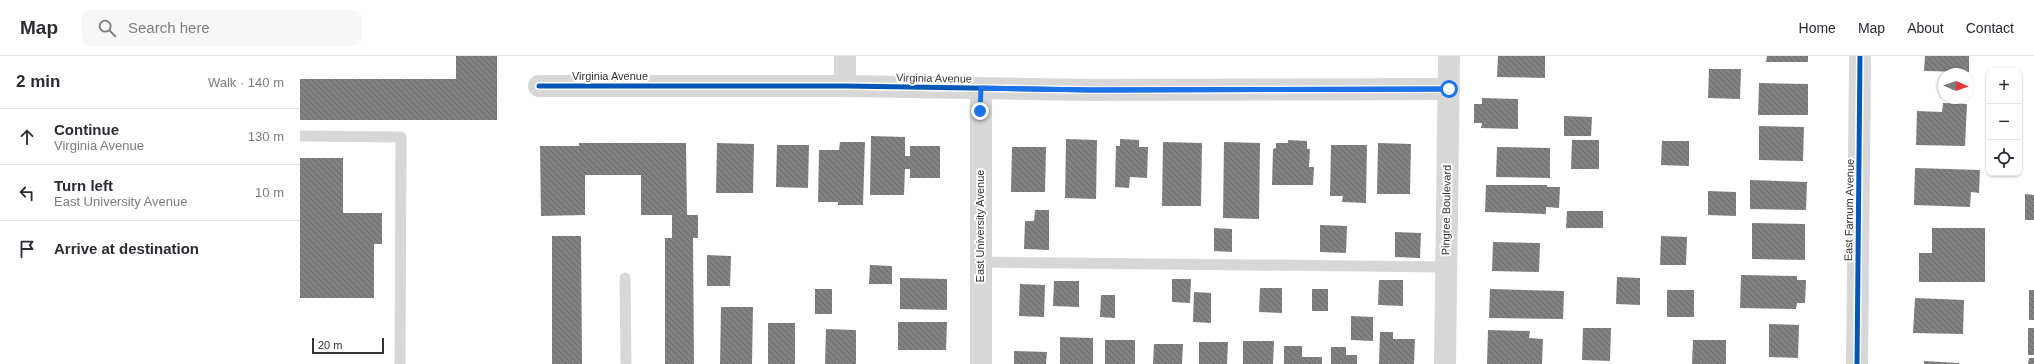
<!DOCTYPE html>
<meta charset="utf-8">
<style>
:root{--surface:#fff;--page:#f7f7f7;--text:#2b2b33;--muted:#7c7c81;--line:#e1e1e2}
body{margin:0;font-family:Arial,sans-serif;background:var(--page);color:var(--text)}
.controls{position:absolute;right:12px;top:12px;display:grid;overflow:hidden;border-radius:8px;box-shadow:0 1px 3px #0004}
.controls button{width:36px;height:36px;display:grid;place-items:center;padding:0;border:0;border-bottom:1px solid var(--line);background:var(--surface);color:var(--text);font:20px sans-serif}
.compass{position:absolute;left:1638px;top:12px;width:36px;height:36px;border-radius:50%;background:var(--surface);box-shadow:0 1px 3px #0004;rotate:92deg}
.scale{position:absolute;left:12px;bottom:10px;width:72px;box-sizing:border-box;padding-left:4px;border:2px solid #333;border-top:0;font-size:11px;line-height:14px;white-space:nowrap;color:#333;-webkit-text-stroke:3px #fff;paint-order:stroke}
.stop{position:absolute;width:12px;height:12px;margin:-9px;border:3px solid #1a73e8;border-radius:50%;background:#fff}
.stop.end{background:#1a73e8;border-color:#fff;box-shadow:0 1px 4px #0008}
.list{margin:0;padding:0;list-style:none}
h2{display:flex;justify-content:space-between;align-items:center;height:52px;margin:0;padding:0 16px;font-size:17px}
h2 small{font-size:13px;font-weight:400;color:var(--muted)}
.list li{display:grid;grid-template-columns:26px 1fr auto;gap:12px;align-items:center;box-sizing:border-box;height:56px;padding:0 16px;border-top:1px solid var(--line)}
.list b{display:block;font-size:15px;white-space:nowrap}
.list p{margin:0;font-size:13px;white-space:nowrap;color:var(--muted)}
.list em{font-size:13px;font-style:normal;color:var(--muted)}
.icon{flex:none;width:22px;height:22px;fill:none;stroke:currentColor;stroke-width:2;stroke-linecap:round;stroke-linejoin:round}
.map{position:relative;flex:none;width:1734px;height:308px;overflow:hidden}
header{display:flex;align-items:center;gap:24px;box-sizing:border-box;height:56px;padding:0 20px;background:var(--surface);border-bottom:1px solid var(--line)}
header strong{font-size:19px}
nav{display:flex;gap:22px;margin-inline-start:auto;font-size:14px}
.search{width:280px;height:36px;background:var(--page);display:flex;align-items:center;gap:10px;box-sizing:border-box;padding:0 14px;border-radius:8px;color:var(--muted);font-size:15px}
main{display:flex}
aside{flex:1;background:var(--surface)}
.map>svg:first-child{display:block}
</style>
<header>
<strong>Map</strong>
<div class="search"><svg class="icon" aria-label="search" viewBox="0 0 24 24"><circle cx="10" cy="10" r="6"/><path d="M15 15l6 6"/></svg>Search here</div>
<nav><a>Home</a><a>Map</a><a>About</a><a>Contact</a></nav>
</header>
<main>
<aside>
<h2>2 min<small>Walk · 140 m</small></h2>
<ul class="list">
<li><svg class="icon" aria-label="ahead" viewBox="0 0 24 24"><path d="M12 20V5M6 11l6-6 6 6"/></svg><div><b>Continue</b><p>Virginia Avenue</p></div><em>130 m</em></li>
<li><svg class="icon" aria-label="left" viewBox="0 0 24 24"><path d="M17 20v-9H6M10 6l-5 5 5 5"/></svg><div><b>Turn left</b><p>East University Avenue</p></div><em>10 m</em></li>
<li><svg class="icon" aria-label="arrive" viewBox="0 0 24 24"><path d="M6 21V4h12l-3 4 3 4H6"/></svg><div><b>Arrive at destination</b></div></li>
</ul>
</aside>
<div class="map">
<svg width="1734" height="308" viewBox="0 0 1734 308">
<defs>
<pattern id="building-back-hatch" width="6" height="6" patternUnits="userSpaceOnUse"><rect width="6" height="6" fill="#818181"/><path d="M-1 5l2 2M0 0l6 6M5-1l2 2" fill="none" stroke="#6a6a6a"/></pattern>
</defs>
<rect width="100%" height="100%" fill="#fff"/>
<g fill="url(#building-back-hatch)">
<path d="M156 0H197V64H0V23H156Z"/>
<path d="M1198 0H1245V22L1197 21Z"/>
<path d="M1467 0H1508V6H1466Z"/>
<path d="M1625 0H1669V16L1624 15Z"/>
<path d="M1409 13H1441L1440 43 1408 42Z"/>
<path d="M1459 27 1508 28V59H1458Z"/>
<path d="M1182 42 1218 43V73L1181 72 1182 67H1174V48H1182Z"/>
<path d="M1643 47 1667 48 1665 90 1616 89 1617 55 1642 56Z"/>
<path d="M1264 60 1292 61 1291 80H1264Z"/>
<path d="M1459 70 1504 71 1503 105 1459 104Z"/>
<path d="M571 80 605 81V100H610V90H640V122H610V113H605L604 139H570Z"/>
<path d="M766 83 797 84 796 143 765 142Z"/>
<path d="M820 83 839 84V91H848L847 122 830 121 829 132 815 131 816 90H820Z"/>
<path d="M988 84 1007 85V93H1010L1009 111H1014L1013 129H972L973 93 976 92V87H988Z"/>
<path d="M1272 84H1299V113H1271Z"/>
<path d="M1362 85H1389V110L1361 109Z"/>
<path d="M540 86H565L563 149H538V146H518L519 94H539Z"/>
<path d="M863 86 902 87 901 150H862Z"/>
<path d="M924 86 960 87 959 163 923 162Z"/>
<path d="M279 87H386L387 159H398V182H393L394 308H365V182H372V159H341V119H285V159L241 160 240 90H279Z"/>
<path d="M417 87 454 88 453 137H416Z"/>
<path d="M1078 87 1111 88 1110 138H1077Z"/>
<path d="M477 89H509L508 132 476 131Z"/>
<path d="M1031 89H1067L1066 147 1042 146 1043 140H1030Z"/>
<path d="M712 91H746L745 136H711Z"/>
<path d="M1197 91 1250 92V122L1196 121Z"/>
<path d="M0 102H43V157H82V188H74V242H0Z"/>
<path d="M1615 112 1680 114 1679 137 1671 136 1670 151 1614 149Z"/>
<path d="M1450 124 1507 126 1506 154 1450 153Z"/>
<path d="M1186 129H1247V131H1260L1259 152 1246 151V158L1185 156Z"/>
<path d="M1408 135 1436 136V160L1408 159Z"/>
<path d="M1725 138 1734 139V164H1725Z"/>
<path d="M735 154H749V194L724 193 725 165H734Z"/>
<path d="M1267 155H1303V172H1266Z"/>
<path d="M1452 167 1505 168V204L1452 203Z"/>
<path d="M1020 169 1047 170 1046 197 1020 196Z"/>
<path d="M914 172 932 173V196L914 195Z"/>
<path d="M1632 172H1685V226H1619V197H1632Z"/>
<path d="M1095 176 1121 177 1120 202 1095 201Z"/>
<path d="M252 180H281L282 308H252Z"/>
<path d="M1361 180 1387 181 1386 209H1360Z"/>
<path d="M1193 186 1240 187 1239 216 1192 215Z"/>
<path d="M407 199 431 200 430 230H407Z"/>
<path d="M570 209 592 210V228H569Z"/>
<path d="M1441 219 1497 220V224H1506L1505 247H1497L1496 253 1440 252Z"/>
<path d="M1317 221 1340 222V249L1316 248Z"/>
<path d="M600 222 647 223V254L600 253Z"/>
<path d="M872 223H891L890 247 872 246Z"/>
<path d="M1079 224H1103V250L1078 249Z"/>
<path d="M754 225H779V251L753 250Z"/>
<path d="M720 228 745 229 744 261 719 260Z"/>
<path d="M960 232H982V257L959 256Z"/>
<rect x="515" y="233" width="17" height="25"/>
<rect x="1012" y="233" width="16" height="22"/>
<path d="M1190 233 1264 235 1263 263 1189 262Z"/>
<rect x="1367" y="234" width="27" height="27"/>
<rect x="1729" y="234" width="5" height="30"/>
<path d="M894 236 911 237V267L893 266Z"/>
<path d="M801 239H815V262L800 261Z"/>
<path d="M1615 242 1664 244 1663 278 1613 277Z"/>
<path d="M421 251H453L452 308H420Z"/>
<path d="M1051 260 1073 261V285L1051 284Z"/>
<path d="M598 266H647L646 294H598Z"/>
<rect x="468" y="267" width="27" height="41"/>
<path d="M1469 268 1499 269 1498 302 1469 301Z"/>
<path d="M1283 272H1311L1310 305 1282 304Z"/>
<rect x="1728" y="272" width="6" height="27"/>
<path d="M526 273 556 274V308H525Z"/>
<path d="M1188 274 1230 275 1229 282 1243 283 1242 308H1187Z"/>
<path d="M1080 276H1093V283H1115L1114 308H1079Z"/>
<path d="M760 281 793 282V308H760Z"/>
<rect x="805" y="284" width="30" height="24"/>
<path d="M1393 284H1426V308H1392Z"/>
<path d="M943 285H974L973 308H943Z"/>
<path d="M899 286H928L927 308H899Z"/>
<path d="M854 288H883L882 308H853Z"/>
<path d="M984 290H1002V301H1022V308H984Z"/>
<path d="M1031 291H1046V299H1057V308H1031Z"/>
<path d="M714 295 747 296 746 308H714Z"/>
<path d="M1729 302H1734V308H1728Z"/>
<path d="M1624 305 1659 307V308H1624Z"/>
</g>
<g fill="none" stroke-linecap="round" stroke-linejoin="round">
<g stroke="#d7d7d7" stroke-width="11">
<path d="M0 80 101 81 100 308"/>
<path d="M680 206 1145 211"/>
<path d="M325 222 326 308"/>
</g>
<g stroke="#d7d7d7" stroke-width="22">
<path d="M239 30H545L792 34 1149 33"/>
<path d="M545 30V0"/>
<path d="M681 32V308"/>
<path d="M1145 308 1149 0"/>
<path d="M1557 308 1560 0"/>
</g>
<defs>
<g id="cycleway">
<path d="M239 30H545L792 34 1149 33"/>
<path d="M1557 308 1560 0"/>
</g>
</defs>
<use href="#cycleway" stroke="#fff" stroke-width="8"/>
<use href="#cycleway" stroke="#0057b8" stroke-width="5"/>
</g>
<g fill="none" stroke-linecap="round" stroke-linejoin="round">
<path stroke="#1a73e8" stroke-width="5" d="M680 55 681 32 792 34 1149 33"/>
</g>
<g text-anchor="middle" stroke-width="4" stroke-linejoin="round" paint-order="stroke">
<g font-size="11" fill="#333" stroke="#fff">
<text x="310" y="24">Virginia Avenue</text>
<text transform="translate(634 22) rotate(1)" y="4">Virginia Avenue</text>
<text transform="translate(1146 154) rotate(-89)" y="4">Pingree Boulevard</text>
<text transform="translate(1549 154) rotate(-89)" y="4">East Farnum Avenue</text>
<text transform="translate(680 170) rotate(-90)" y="4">East University Avenue</text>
</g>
</g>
</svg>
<div class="controls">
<button>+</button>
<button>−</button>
<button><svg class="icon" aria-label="locate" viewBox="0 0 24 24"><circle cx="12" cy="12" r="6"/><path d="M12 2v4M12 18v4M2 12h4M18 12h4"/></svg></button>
</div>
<svg class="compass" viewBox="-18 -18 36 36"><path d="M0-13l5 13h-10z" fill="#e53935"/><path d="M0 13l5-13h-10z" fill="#7c7c81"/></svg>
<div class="scale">20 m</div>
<div class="stop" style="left:1149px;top:33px"></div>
<div class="stop end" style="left:680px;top:55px"></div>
</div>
</main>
